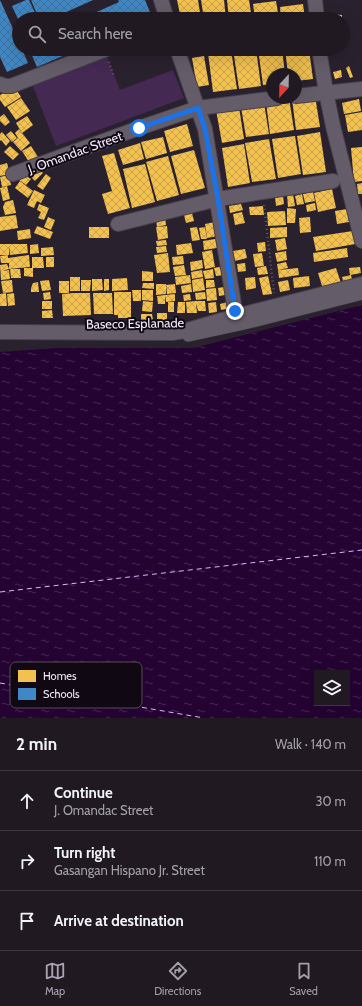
<!DOCTYPE html>
<meta charset="utf-8">
<style>
:root{--surface:#201922;--page:#2d262f;--text:#f1f3f6;--muted:#a2a0a5;--line:#3d3840;--accent:#ada4b3}
body{margin:0;font-family:Cabin,sans-serif;background:var(--page);color:var(--text)}
.controls{position:absolute;right:12px;bottom:12px;display:grid;overflow:hidden;border-radius:0px;box-shadow:0 4px 16px #0002}
.controls button{width:36px;height:36px;display:grid;place-items:center;padding:0;border:0;border-bottom:1px solid var(--line);background:var(--surface);color:var(--text);font:20px sans-serif}
.compass{position:absolute;left:266px;top:68px;width:36px;height:36px;border-radius:50%;background:var(--surface);box-shadow:0 4px 16px #0002;rotate:202deg}
.stop{position:absolute;width:12px;height:12px;margin:-9px;border:3px solid #1a73e8;border-radius:50%;background:#fff}
.stop.end{background:#1a73e8;border-color:#fff;box-shadow:0 1px 4px #0008}
.list{margin:0;padding:0;list-style:none}
h2{display:flex;justify-content:space-between;align-items:center;height:52px;margin:0;padding:0 16px;font-size:17px}
h2 small{font-size:13px;font-weight:400;color:var(--muted)}
.list li{display:grid;grid-template-columns:26px 1fr auto;gap:12px;align-items:center;box-sizing:border-box;height:60px;padding:0 16px;border-top:1px solid var(--line)}
.list b{display:block;font-size:15px;white-space:nowrap}
.list p{margin:0;font-size:13px;white-space:nowrap;color:var(--muted)}
.list em{font-size:13px;font-style:normal;color:var(--muted)}
.icon{flex:none;width:22px;height:22px;fill:none;stroke:currentColor;stroke-width:2;stroke-linecap:round;stroke-linejoin:round}
.map{position:relative;flex:none;width:362px;height:718px;overflow:hidden}
.search{position:absolute;background:var(--surface);box-shadow:0 4px 16px #0002;left:12px;right:12px;top:12px;height:44px;display:flex;align-items:center;gap:10px;box-sizing:border-box;padding:0 14px;border-radius:22px;color:var(--muted);font-size:15px}
.sheet{height:232px;background:var(--surface)}
nav{display:flex;justify-content:space-around;align-items:center;box-sizing:border-box;height:56px;border-top:1px solid var(--line);background:var(--surface);font-size:11px;color:var(--muted)}
nav a{display:grid;justify-items:center;gap:2px}
nav .on{color:var(--accent)}
.map>svg:first-child{display:block}
</style>
<div class="map">
<svg width="362" height="718" viewBox="0 0 362 718">
<defs>
<pattern id="water-ripples" width="26" height="14" patternUnits="userSpaceOnUse"><rect width="26" height="14" fill="#240333"/><path d="M2 4q2-2 4 0t4 0M15 11q2-2 4 0t4 0" fill="none" stroke="#442851"/></pattern>
<pattern id="homes-cross-hatch" width="8" height="8" patternUnits="userSpaceOnUse"><rect width="8" height="8" fill="#f2c14e"/><path d="M0 0l8 8M0 8l8-8" fill="none" stroke="#c8a24d"/></pattern>
<pattern id="schools-cross-hatch" width="8" height="8" patternUnits="userSpaceOnUse"><rect width="8" height="8" fill="#3f88c5"/><path d="M0 0l8 8M0 8l8-8" fill="none" stroke="#42719a"/></pattern>
</defs>
<rect width="100%" height="100%" fill="#2a212e"/>
<path fill="#442952" d="M107 57 120 90 173 70 184 98 56 146 33 86Z"/>
<path fill="url(#water-ripples)" fill-rule="evenodd" d="M362 305V718H0V352L58 348H193ZM317 673H347V703H317Z"/>
<g fill="url(#homes-cross-hatch)">
<path d="M177 0H198L201 19H181Z"/>
<path d="M201 0H224L226 19H204Z"/>
<path d="M227 0H249L252 19H229Z"/>
<path d="M276 1 279 19H255L253 4Z"/>
<path d="M303 4 305 19H281L280 7Z"/>
<path d="M329 14 342 15V19H329Z"/>
<path d="M233 49H256L261 86 239 89Z"/>
<path d="M258 49H282L285 74H272V84L263 85Z"/>
<path d="M285 49H309L313 79 296 81V74H288Z"/>
<path d="M231 50 237 89 213 92 208 53Z"/>
<path d="M204 56 209 85 197 87 192 58Z"/>
<path d="M349 66 353 77 350 78 346 68Z"/>
<path d="M341 70 342 77 335 79 333 72Z"/>
<path d="M14 86 21 97 5 107 0 100V95Z"/>
<path d="M315 96 320 127 296 130 292 99Z"/>
<path d="M21 98 30 111 16 120 7 107Z"/>
<path d="M289 98 294 130 270 134 266 102Z"/>
<path d="M359 99 361 111 344 114 342 103Z"/>
<path d="M264 103 269 134 246 137 241 107Z"/>
<path d="M239 107 244 139 222 143 216 110Z"/>
<path d="M362 112V130L348 132 345 115Z"/>
<path d="M4 114 10 122 5 126 0 121V117Z"/>
<path d="M27 116 33 125 22 133 16 123Z"/>
<path d="M187 124 193 146 170 152 164 131Z"/>
<path d="M19 129 30 143 21 151 13 142 18 138 15 133Z"/>
<path d="M11 131 17 138 12 142 6 135Z"/>
<path d="M2 132 10 141 6 146 1 140 0 141V134Z"/>
<path d="M320 132 326 172 303 175 297 136Z"/>
<path d="M295 136 301 174 278 178 272 139Z"/>
<path d="M163 137 167 153 146 159 141 142Z"/>
<path d="M269 139 276 179 252 182 245 143Z"/>
<path d="M140 143 144 159 123 165 118 150Z"/>
<path d="M244 144 250 183 228 187 222 148Z"/>
<path d="M10 146 19 154 13 160 4 152Z"/>
<path d="M31 146 38 157 29 162 22 151Z"/>
<path d="M362 147V181L354 182 351 148Z"/>
<path d="M194 150 205 188 181 194 171 156Z"/>
<path d="M114 153 130 208 108 214 102 194 112 191 102 156Z"/>
<path d="M168 156 179 195 157 201 146 162Z"/>
<path d="M7 163 10 174 0 176V165Z"/>
<path d="M145 164 155 202 132 208 123 169Z"/>
<path d="M37 168 43 173 35 181 30 176Z"/>
<path d="M23 174 31 179 26 185 19 180Z"/>
<path d="M46 174 51 178 43 190 37 186Z"/>
<path d="M9 175 11 185 2 187 0 177Z"/>
<path d="M20 181 33 191 28 198 15 188Z"/>
<path d="M362 183V194H358L357 184Z"/>
<path d="M7 186 10 199 3 201 0 188Z"/>
<path d="M332 189 336 208 318 212 314 193Z"/>
<path d="M34 190 45 195 41 203 37 201 34 208 27 205Z"/>
<path d="M313 192 315 201 305 203 303 194Z"/>
<path d="M293 194 295 206 288 207 287 195Z"/>
<path d="M302 194 304 204 297 205 295 196Z"/>
<path d="M283 196 284 204 276 206 275 197Z"/>
<path d="M13 200 16 213 5 215 3 207 5 202Z"/>
<path d="M315 203 316 210 307 212 306 205Z"/>
<path d="M39 204 49 208 44 220 38 218 41 212 37 210Z"/>
<path d="M241 204 243 210 230 213 229 206Z"/>
<path d="M263 206 264 215H250L249 207Z"/>
<path d="M287 208 296 209 295 223H287Z"/>
<path d="M347 209 349 222 337 224 335 211Z"/>
<path d="M285 211 286 225 268 226 267 212Z"/>
<path d="M242 212 245 223 235 225 233 214Z"/>
<path d="M192 213 194 221 186 223 184 215Z"/>
<path d="M16 215 18 228 0 231V217Z"/>
<path d="M48 217 55 220 51 230 44 227Z"/>
<path d="M165 217 166 225 157 227 156 218Z"/>
<path d="M310 217 311 232 300 233 299 218Z"/>
<path d="M215 222 218 236 207 238 205 224Z"/>
<path d="M37 226 53 232 50 239 34 233Z"/>
<path d="M167 226 168 238 158 240 156 227Z"/>
<rect x="89" y="227" width="20" height="11"/>
<path d="M197 227 200 240 192 241 190 228Z"/>
<path d="M205 227 207 239H201L199 228Z"/>
<path d="M287 227V237L270 238V228Z"/>
<path d="M30 229 31 238 18 240 17 231Z"/>
<path d="M353 231 355 244 316 251 313 237Z"/>
<path d="M221 238 223 247 204 250 203 241Z"/>
<path d="M285 238 287 249 277 251 275 240Z"/>
<path d="M166 240 167 245 157 246 156 241Z"/>
<path d="M265 242 266 251 258 252 257 243Z"/>
<path d="M191 243 193 253 177 255 176 245Z"/>
<path d="M0 244H27L28 253 10 255 9 246V255H0Z"/>
<path d="M38 244 39 253 30 254V245Z"/>
<path d="M166 246 167 252 157 253 156 247Z"/>
<path d="M53 247 54 255 41 256V248Z"/>
<path d="M347 248 348 257 314 262 313 253Z"/>
<path d="M245 249 247 258 235 261 233 251Z"/>
<path d="M212 250 215 267 205 269 202 252Z"/>
<path d="M286 251 287 260 277 262 275 253Z"/>
<path d="M168 253 170 272 157 273 154 255Z"/>
<path d="M262 253 264 266 255 267 253 254Z"/>
<path d="M8 255V258L29 255 30 267 9 269V263H1L0 256Z"/>
<path d="M183 256 184 264 173 265 172 257Z"/>
<path d="M32 257H43L44 268H32Z"/>
<rect x="46" y="257" width="8" height="10"/>
<path d="M202 260 203 268 191 271 190 262Z"/>
<path d="M286 262 288 268 278 270 277 264Z"/>
<path d="M245 263 246 271 238 272 237 264Z"/>
<path d="M7 264 9 269 2 271 9 270 10 279 1 280 0 265Z"/>
<path d="M184 265 186 275 175 276 173 267Z"/>
<path d="M225 266 226 275 216 276 214 268Z"/>
<path d="M266 266 268 274 258 275 257 268Z"/>
<path d="M360 267 361 273 350 275 349 268Z"/>
<path d="M24 268H33V277L24 276Z"/>
<path d="M298 268 299 275 279 278 278 270Z"/>
<path d="M336 268 341 283 323 289 318 273Z"/>
<path d="M10 269H20L21 278H11Z"/>
<path d="M213 269 214 278 205 279 203 271Z"/>
<path d="M202 270 203 277 192 279 191 272Z"/>
<path d="M142 271 153 272V281H142Z"/>
<path d="M190 275 191 283 176 285 175 277Z"/>
<path d="M351 275 352 280 343 281 342 277Z"/>
<path d="M268 276 272 294 263 295 259 278Z"/>
<path d="M309 276 310 286 294 288 293 278Z"/>
<rect x="70" y="277" width="10" height="14"/>
<path d="M255 277 256 288 246 290 245 278Z"/>
<path d="M127 278 128 290 112 291V279Z"/>
<path d="M203 278 205 290 193 292 192 280Z"/>
<path d="M92 279H102L103 290 92 291Z"/>
<path d="M104 279H109V290L104 291Z"/>
<path d="M12 280 13 292 3 293 1 281Z"/>
<path d="M49 280 51 290 42 291 40 281Z"/>
<path d="M81 280H91L90 291H81Z"/>
<path d="M206 280H214L215 287 206 288Z"/>
<path d="M288 280 290 290 280 292 278 282Z"/>
<rect x="59" y="281" width="10" height="12"/>
<path d="M38 282 39 292H31V288L33 283Z"/>
<path d="M143 283H154V289L142 288Z"/>
<path d="M156 284H166V294L156 295Z"/>
<path d="M175 284 176 293 167 294 166 285Z"/>
<path d="M191 284 192 292 182 293 181 286Z"/>
<path d="M224 287 225 295 219 296 218 288Z"/>
<path d="M216 288 217 300 207 301 206 289Z"/>
<path d="M132 290H141V301H133Z"/>
<path d="M142 290H153V301L142 300Z"/>
<path d="M50 292 51 299 44 300 43 293Z"/>
<path d="M114 292H131V318H118V315H114Z"/>
<path d="M205 292 206 299 196 300 195 293Z"/>
<path d="M6 293 7 306H0V294Z"/>
<path d="M14 293 15 305 8 306 7 294Z"/>
<path d="M74 293H90L91 315 63 316 62 294Z"/>
<path d="M93 293H112L113 314H94Z"/>
<path d="M175 294V301L166 302 165 295Z"/>
<path d="M190 294 191 300 184 301 183 295Z"/>
<path d="M165 295V304H158L157 296Z"/>
<rect x="42" y="301" width="10" height="8"/>
<path d="M143 301 153 302 152 312 142 311Z"/>
<path d="M196 301H205L206 311H198L196 303 197 313H187L186 302Z"/>
<path d="M231 301 232 308 221 310 220 304Z"/>
<rect x="168" y="302" width="6" height="10"/>
<path d="M178 302H185V313H177Z"/>
<path d="M216 302 217 312 209 313 208 303Z"/>
<path d="M52 310 53 318H42V311Z"/>
<rect x="157" y="313" width="10" height="7"/>
<path d="M141 314H152L153 320H141Z"/>
</g>
<g fill="url(#schools-cross-hatch)">
<path d="M0 0 19 42V49H22L28 63 7 72 0 57Z"/>
<path d="M26 0H29L38 19H18L12 6Z"/>
<path d="M31 0H93L51 19H39Z"/>
<path d="M118 0H145L152 17 148 19H81L119 2Z"/>
<path d="M29 49H79L37 67Z"/>
</g>
<g fill="none" stroke-linecap="round" stroke-linejoin="round">
<g stroke="#e0b4fb" stroke-width="1" stroke-dasharray="5 4" stroke-linecap="butt">
<path d="M0 592 362 550"/>
<path d="M0 683 204 718"/>
</g>
<defs>
<path id="pedestrian" d="M188 336 248 323 362 294"/>
<g id="minor">
<path d="M161 0 167 19"/>
<path d="M315 0 317 19"/>
<path d="M177 49 205 129 236 316"/>
<path d="M319 49 326 92 333 126 362 241"/>
<path d="M0 84 5 86H11L107 49"/>
<path d="M296 96 362 89"/>
<path d="M13 174 139 128 198 108 277 98"/>
<path d="M118 224 218 199 333 181"/>
<path d="M0 332 173 333 184 331 236 316 362 284"/>
</g>
</defs>
<use href="#pedestrian" stroke="#47404c" stroke-width="12"/>
<use href="#minor" stroke="#47404c" stroke-width="16"/>
<g stroke="#615c65" stroke-width="2.5" stroke-dasharray="1 3" stroke-linecap="butt">
<path d="M109 62 114 77"/>
<path d="M264 205 274 293"/>
</g>
<use href="#pedestrian" stroke="#645d69" stroke-width="11"/>
<use href="#minor" stroke="#645d69" stroke-width="14"/>
</g>
<g fill="none" stroke-linecap="round" stroke-linejoin="round">
<path stroke="#1a73e8" stroke-width="5" d="M139 128 198 108 205 129 218 199 235 311"/>
</g>
<g text-anchor="middle" stroke-width="4" stroke-linejoin="round" paint-order="stroke">
<g font-size="13" fill="#f4eafb" stroke="#100914">
<text transform="translate(75 152) rotate(-20)" y="5">J. Omandac Street</text>
<text transform="translate(135 323) rotate(-1)" y="5">Baseco Esplanade</text>
</g>
</g>
<rect x="10" y="662" width="132" height="46" rx="6" fill="#100914" stroke="#544c59" stroke-width="1"/>
<rect x="18" y="670" width="18" height="12" fill="#f2c14e"/>
<rect x="18" y="688" width="18" height="12" fill="#3f88c5"/>
<g font-size="11" fill="#f4eafb">
<text x="43" y="680">Homes</text>
<text x="43" y="698">Schools</text>
</g>
</svg>
<div class="controls">
<button><svg class="icon" aria-label="layers" viewBox="0 0 24 24"><path d="M12 4l9 5-9 5-9-5zM3 14l9 5 9-5"/></svg></button>
</div>
<svg class="compass" viewBox="-18 -18 36 36"><path d="M0-13l5 13h-10z" fill="#e53935"/><path d="M0 13l5-13h-10z" fill="#a2a0a5"/></svg>
<div class="stop" style="left:139px;top:128px"></div>
<div class="stop end" style="left:235px;top:311px"></div>
<div class="search"><svg class="icon" aria-label="search" viewBox="0 0 24 24"><circle cx="10" cy="10" r="6"/><path d="M15 15l6 6"/></svg>Search here</div>
</div>
<section class="sheet">
<h2>2 min<small>Walk · 140 m</small></h2>
<ul class="list">
<li><svg class="icon" aria-label="ahead" viewBox="0 0 24 24"><path d="M12 20V5M6 11l6-6 6 6"/></svg><div><b>Continue</b><p>J. Omandac Street</p></div><em>30 m</em></li>
<li><svg class="icon" aria-label="right" viewBox="0 0 24 24"><path d="M7 20v-9h11M14 6l5 5-5 5"/></svg><div><b>Turn right</b><p>Gasangan Hispano Jr. Street</p></div><em>110 m</em></li>
<li><svg class="icon" aria-label="arrive" viewBox="0 0 24 24"><path d="M6 21V4h12l-3 4 3 4H6"/></svg><div><b>Arrive at destination</b></div></li>
</ul>
</section>
<nav>
<a class="on"><svg class="icon" aria-label="map" viewBox="0 0 24 24"><path d="M3 6l6-2 6 2 6-2v14l-6 2-6-2-6 2zM9 4v14M15 6v14"/></svg>Map</a>
<a><svg class="icon" aria-label="directions" viewBox="0 0 24 24"><path d="M12 3l9 9-9 9-9-9zM9 14v-3h6M13 9l2 2-2 2"/></svg>Directions</a>
<a><svg class="icon" aria-label="saved" viewBox="0 0 24 24"><path d="M7 4h10v16l-5-4-5 4z"/></svg>Saved</a>
</nav>
